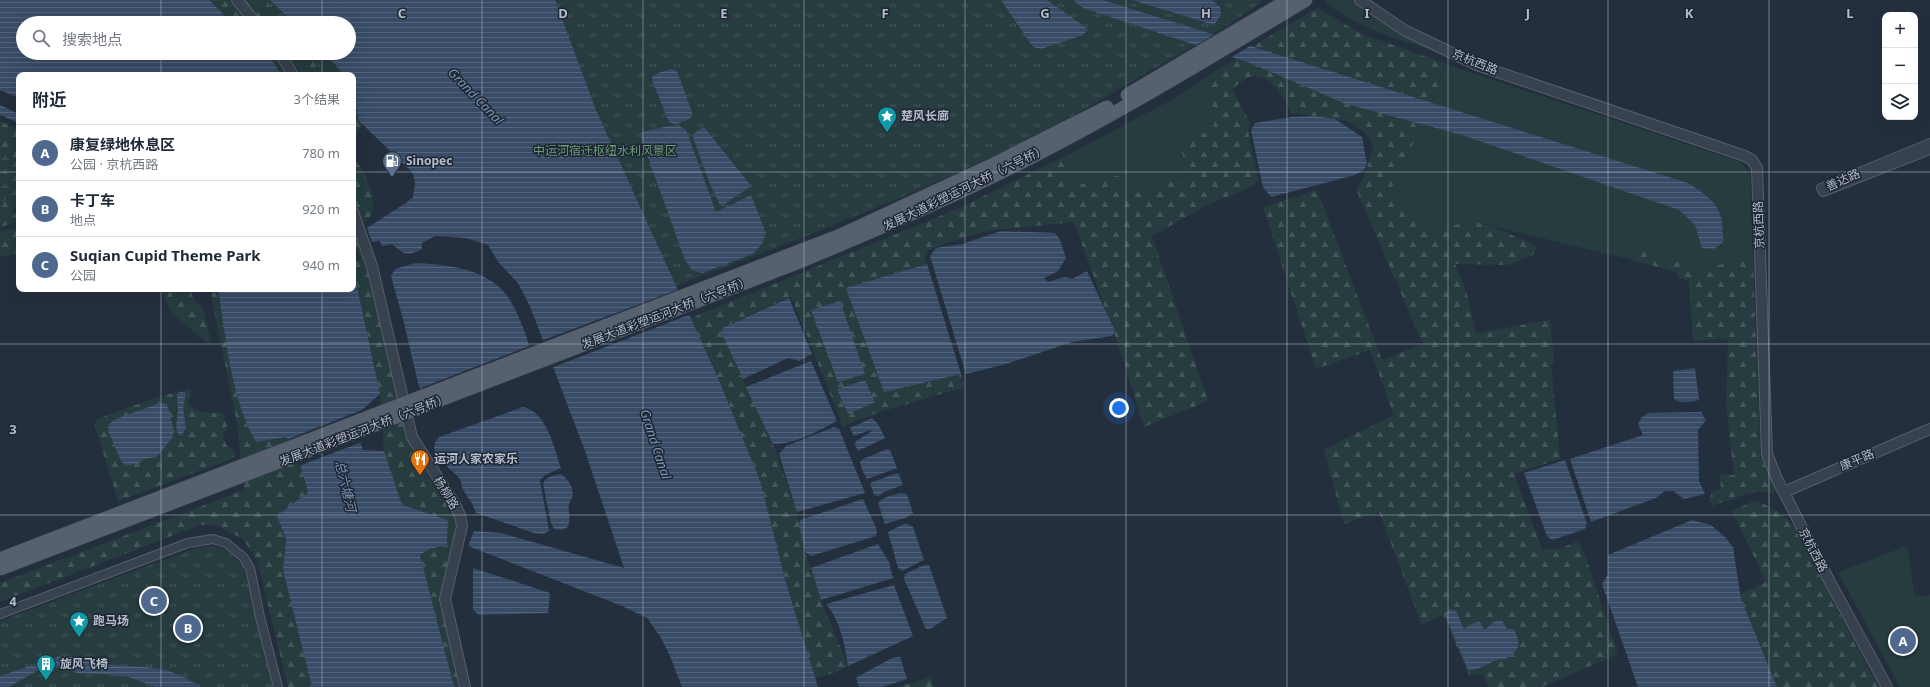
<!DOCTYPE html>
<html lang="zh">
<meta charset="utf-8">
<style>
:root{--surface:#fff;--page:#f6f6f7;--text:#1f2937;--muted:#747a83;--line:#e0e1e3;--accent:#4f688e}
body{margin:0;font-family:"Noto Sans","Noto Sans SC",sans-serif;background:var(--page);color:var(--text)}
.controls{position:absolute;right:12px;top:12px;display:grid;overflow:hidden;border-radius:8px;box-shadow:0 4px 16px #0002}
.controls button{width:36px;height:36px;display:grid;place-items:center;padding:0;border:0;border-bottom:1px solid var(--line);background:var(--surface);color:var(--text);font:20px sans-serif}
.you{position:absolute;left:1119px;top:408px;width:14px;height:14px;margin:-10px;border:3px solid #fff;border-radius:50%;background:#1a73e8;box-shadow:0 0 0 6px #1a73e833}
.badge{display:grid;place-items:center;width:26px;height:26px;border-radius:50%;background:var(--accent);color:#fff;font-size:13px;font-weight:700}
.pin{position:absolute;translate:-50% -50%;border:2px solid #fff;box-shadow:0 1px 4px #0006}
.list{margin:0;padding:0;list-style:none}
h2{display:flex;justify-content:space-between;align-items:center;height:52px;margin:0;padding:0 16px;font-size:17px}
h2 small{font-size:13px;font-weight:400;color:var(--muted)}
.list li{display:grid;grid-template-columns:26px 1fr auto;gap:12px;align-items:center;box-sizing:border-box;height:56px;padding:0 16px;border-top:1px solid var(--line)}
.list b{display:block;font-size:15px;white-space:nowrap}
.list p{margin:0;font-size:13px;white-space:nowrap;color:var(--muted)}
.list em{font-size:13px;font-style:normal;color:var(--muted)}
.icon{flex:none;width:22px;height:22px;fill:none;stroke:currentColor;stroke-width:2;stroke-linecap:round;stroke-linejoin:round}
.map{position:relative;flex:none;width:1930px;height:687px;overflow:hidden}
.search{position:absolute;background:var(--surface);box-shadow:0 4px 16px #0002;left:16px;top:16px;width:340px;height:44px;display:flex;align-items:center;gap:10px;box-sizing:border-box;padding:0 14px;border-radius:22px;color:var(--muted);font-size:15px}
.panel{position:absolute;background:var(--surface);box-shadow:0 4px 16px #0002;left:16px;top:72px;width:340px;height:220px;border-radius:8px}
.map>svg:first-child{display:block}
</style>
<div class="map">
<svg width="1930" height="687" viewBox="0 0 1930 687">
<defs>
<pattern id="forest-firs" width="22" height="20" patternUnits="userSpaceOnUse"><rect width="22" height="20" fill="#263c3f"/><path d="M5 1l3.5 6h-7zM16 11l3.5 6h-7z" fill="#435659"/></pattern>
<pattern id="wetland-marsh" width="20" height="14" patternUnits="userSpaceOnUse"><rect width="20" height="14" fill="#263c3f"/><path d="M1 5h8M5 5V1M11 12h8M15 12V8" fill="none" stroke="#435659"/></pattern>
<pattern id="park-tufts" width="24" height="20" patternUnits="userSpaceOnUse"><rect width="24" height="20" fill="#263c3f"/><path d="M3 7l-1-3M5 7V3M7 7l1-3M15 17l-1-3M17 17v-4M19 17l1-3" fill="none" stroke="#435659"/></pattern>
<pattern id="water-rules" width="6" height="5" patternUnits="userSpaceOnUse"><rect width="6" height="5" fill="#394c67"/><path d="M0 2.5h6" fill="none" stroke="#53647b"/></pattern>
</defs>
<rect width="100%" height="100%" fill="#242f3e"/>
<g fill="#263c3f">
<path d="M1327 0H1353L1376 18 1443 54C1402 40 1359 30 1325 1Z"/>
<path d="M1236 58C1224 69 1212 78 1206 93L1216 117 1213 128 1190 142 1191 174 1128 196 1120 175 1082 185 1067 178 1064 157 1175 98Z"/>
<path d="M1445 64 1738 161 1744 166 1750 176 1753 259 1698 268 1630 248 1628 259 1476 222 1421 229 1411 218 1392 187 1433 103Z"/>
<path d="M1907 546 1915 596 1930 595V687H1900L1838 572Z"/>
</g>
<g fill="url(#forest-firs)">
<path d="M209 0H229L250 23H232Z"/>
<path d="M243 0H265L284 23H262Z"/>
<path d="M1318 8 1363 35 1397 46 1445 64 1433 103 1392 187 1411 218 1421 229 1476 222 1496 228 1537 246 1533 255 1508 265 1455 264 1467 294 1476 333 1550 320 1554 363 1551 364 1560 459 1514 474 1542 549H1559L1578 541 1586 558 1618 654 1542 687H1489L1483 674 1469 675 1443 615 1422 625 1379 512 1344 524 1324 450 1346 438 1394 415 1370 350 1316 369 1263 207 1317 190 1382 360 1423 344 1356 189 1364 177 1374 145 1365 133 1347 121 1292 113C1283 99 1272 71 1250 77 1244 78 1237 86 1232 89L1250 123 1248 131 1258 179 1253 186 1207 205 1152 236 1208 401 1144 427 1119 347 1074 222 987 231 946 243 927 251 925 258 965 387 880 412 843 426 791 296 723 328 721 332 773 444 797 512 805 552 821 600 848 666 838 672 815 678 786 583 760 480 691 318 957 209 1064 157 1067 178 1083 184 1120 175 1128 196 1191 175 1181 151 1190 142 1213 127 1216 117 1206 93C1218 61 1288 26 1318 8Z"/>
<path d="M264 53H276L290 75H281L272 60Z"/>
<path d="M285 53H308L323 75H302Z"/>
<path d="M353 113 363 124 353 140Z"/>
<path d="M0 121 19 130V165L0 148Z"/>
<path d="M353 160C365 165 377 201 372 213 371 218 366 221 362 225L353 200Z"/>
<path d="M19 197V200L13 210 19 222 0 227V202Z"/>
<path d="M353 220 358 234 413 454 456 516 455 533 441 595 465 687H454L420 555 429 549 447 545 448 520 402 506 384 451 380 394 353 268V262L360 259 353 240Z"/>
<path d="M19 228V253L0 257V231Z"/>
<path d="M1630 247 1698 268 1753 259 1760 454 1776 489 1774 494 1761 491 1747 494 1712 506 1709 500 1712 492 1721 489 1720 475H1734L1726 406 1728 338 1693 341 1689 281 1677 278 1676 272 1628 259Z"/>
<path d="M161 289H191L193 298 203 309 211 341 209 344 172 314Z"/>
<path d="M210 289H218C226 337 231 400 256 442L286 437 295 446 308 492 278 517 286 539 283 570 312 687H288L257 560 243 539 216 525H200L0 602V583L244 490 237 423Z"/>
<path d="M191 389 188 403C197 415 209 413 223 413L227 427 223 438 227 446 235 451 234 458 118 501 95 426 97 419 160 396Z"/>
<path d="M1754 501C1771 505 1781 513 1793 525L1878 687H1777L1741 599 1740 594 1766 582 1732 511Z"/>
<path d="M931 677 934 687H898Z"/>
</g>
<path fill="url(#wetland-marsh)" d="M0 148 19 165V197L0 202Z"/>
<g fill="url(#park-tufts)">
<path d="M265 0H1264C1223 30 1178 55 1134 80 1105 97 1077 115 1047 130 884 212 712 272 541 335L530 306 518 283 499 263 488 245 353 113V75H323L308 53H349V23H284Z"/>
<path d="M212 546 226 550 243 566 275 687H0V621L193 549Z"/>
</g>
<g fill="url(#water-rules)">
<path d="M0 0H209L232 23H23V53H264L272 60 281 75H19V98L0 90Z"/>
<path d="M270 0H555L596 110 717 376 760 480 786 583 818 687H682L670 656 660 636 647 618 622 606 468 546 474 531 501 533 624 568 585 451 530 306 518 283 499 263 488 245 466 238 435 236 422 243V249C407 257 404 254 392 244L382 246 380 241 372 242 367 228 406 203 413 197 415 183 413 174 410 170 359 121 353 90V75H344L325 53H349V23H294Z"/>
<path d="M1001 0H1047L1088 29 1083 35 1041 49 1033 47Z"/>
<path d="M1073 0H1103L1688 183C1703 192 1720 204 1722 222 1723 229 1722 235 1724 241L1714 249 1702 248 1695 225 1679 210 1462 135 1346 104 1250 63 1083 8Z"/>
<path d="M1132 0H1212L1220 7 1221 15 1214 25Z"/>
<path d="M671 69 677 71 693 115 688 120 674 124 669 122 653 83 652 77 658 73Z"/>
<path d="M0 105 19 114V123L0 115Z"/>
<path d="M1314 116 1335 119 1362 137 1367 164 1364 170 1355 175 1271 197 1263 187 1251 131 1255 123 1292 117Z"/>
<path d="M669 126H679L686 130 716 212 751 195 766 233 762 244 753 254 702 273 692 270 685 260 641 138 642 132Z"/>
<path d="M702 128H705L751 186 723 205H720L710 184 694 140 693 134Z"/>
<path d="M1001 231 1055 233 1060 240 1066 258 1058 271 1044 278 1048 282 1065 277 1072 279 1087 271 1115 331 1112 336 1072 342 1006 364 966 374 930 256 936 248 962 244Z"/>
<path d="M415 263C443 264 481 268 501 289 518 305 530 346 536 369L429 412 418 383 404 323 391 276 395 269Z"/>
<path d="M927 264 961 374 884 392 846 288Z"/>
<path d="M353 268 380 394 353 418 363 450 384 451 402 505 448 520 447 545 429 549 420 555 454 687H312L283 570 286 539 277 516 308 492 295 446 286 437 256 442C231 400 226 337 218 289H353Z"/>
<path d="M789 298 812 354 799 361 788 358 743 379 721 332 723 328Z"/>
<path d="M840 301 865 374 838 382 811 310Z"/>
<path d="M811 361 837 421C818 431 794 445 773 444L746 387Z"/>
<path d="M1695 368 1699 400C1691 402 1681 404 1674 399L1673 371Z"/>
<path d="M865 380 875 402 848 414 837 389Z"/>
<path d="M180 392 186 393 183 408 186 428 181 436C172 430 179 416 178 407 177 402 177 399 177 394Z"/>
<path d="M160 403 167 404 174 431 172 438 157 457 144 459 139 463 126 466 121 461 108 430 109 424 116 419Z"/>
<path d="M523 407C547 412 554 448 561 468L545 475 540 480 549 531 543 534 534 533 476 513C472 501 469 500 464 491 461 487 462 480 458 477 449 466 424 453 439 437Z"/>
<path d="M1701 412 1706 420 1698 430 1699 481 1705 494 1684 499 1673 491H1665L1656 498 1591 522 1570 459 1643 435 1638 424 1641 418 1648 413Z"/>
<path d="M872 418 878 424 885 438 858 451 855 445 856 441 872 431 870 430 854 436 850 428Z"/>
<path d="M834 427 839 429 865 493 797 512 779 454 786 446Z"/>
<path d="M887 449 890 450 897 468 867 479 862 470 860 462 863 459Z"/>
<path d="M1565 460 1587 524 1585 529 1552 540 1547 536 1524 473Z"/>
<path d="M897 473 899 474 903 485 884 492 879 496 874 495 870 483Z"/>
<path d="M561 474C568 479 575 489 572 498 571 500 570 502 569 504 567 513 577 534 554 529L551 523 543 484C546 476 553 476 561 474Z"/>
<path d="M900 493 907 494 913 513 908 517 885 524 878 503 884 498Z"/>
<path d="M863 499 877 530 876 536 811 556 805 552 799 525 800 520Z"/>
<path d="M1692 520 1711 525 1725 537 1733 547 1741 599 1777 687H1638L1602 584 1608 574V555Z"/>
<path d="M906 523 913 527 924 560 902 571 898 568 888 532Z"/>
<path d="M878 544 889 562 893 578 821 600 811 568Z"/>
<path d="M924 565H929L947 618 930 629H926L904 579 905 574Z"/>
<path d="M473 568 550 593 548 613 479 615 473 610Z"/>
<path d="M894 585 913 636 848 666C845 645 840 620 826 604Z"/>
<path d="M1449 609 1456 611 1464 629 1473 623 1479 622 1485 630 1493 622 1502 620 1507 629H1514C1521 646 1521 649 1505 659 1492 658 1482 671 1468 670L1446 617 1447 612Z"/>
<path d="M60 656C75 656 88 661 103 663 143 670 164 661 200 687H155L129 677 104 674 77 673 65 668 53 667 42 668 9 687H0V676Z"/>
<path d="M900 657 907 679 882 687H859L856 678 859 676 892 658Z"/>
</g>
<g fill="#242f3e">
<path d="M1217 33 1252 45 1230 58 1195 46Z"/>
<path d="M680 289 691 314 551 368 541 341Z"/>
<path d="M532 345 538 369 534 374 430 414 427 413 418 389Z"/>
<path d="M367 408 355 419 362 442 299 466 293 447 286 440Z"/>
</g>
<g fill="none" stroke-linecap="round" stroke-linejoin="round">
<defs>
<g id="minor">
<path d="M1930 143 1821 188 1823 192 1930 150"/>
<path d="M0 614 188 543 213 539 226 543 243 557 250 568 260 617 278 687"/>
</g>
<g id="tertiary">
<path d="M237 0 256 23"/>
<path d="M1360 0 1404 30 1477 65 1745 156 1752 160 1757 168 1767 454 1777 479 1830 582 1887 687"/>
<path d="M280 53 293 75"/>
<path d="M353 212 372 266 412 437 454 503 460 515 462 526 445 599 465 687"/>
<path d="M1784 492 1930 429"/>
</g>
</defs>
<use href="#minor" stroke="#565f6c" stroke-width="10"/>
<use href="#tertiary" stroke="#565f6c" stroke-width="12"/>
<use href="#minor" stroke="#38414e" stroke-width="8"/>
<use href="#tertiary" stroke="#38414e" stroke-width="10"/>
<defs>
<g id="primary-bridge">
<path d="M1127 95 1288 0"/>
<path d="M0 559 841 235 992 165 1107 107"/>
<path d="M0 569 799 262C869 233 939 203 1006 170 1109 119 1208 59 1306 0"/>
</g>
</defs>
<use href="#primary-bridge" stroke="#414a57" stroke-width="14" stroke-linecap="butt"/>
<use href="#primary-bridge" stroke="#56606e" stroke-width="13"/>
</g>
<path fill="none" stroke="#b4bcc9" stroke-width="1" stroke-opacity="0.55" d="M161 0V23M322 0V23M482 0V687M643 0V687M804 0V687M965 0V687M1126 0V687M1287 0V687M1448 0V687M1608 0V687M1769 0V687M161 53V75M322 53V75M0 172H19M353 172H1930M161 289V687M322 289V687M0 344H1930M0 515H1930"/>
<defs>
<symbol id="sight-pin" viewBox="-11 -11 22 30"><path d="M0 17L-7.5 6A9.5 9.5 0 1 1 7.5 6Z" fill="#0f9aa8" stroke="#1d2633"/><path d="M0-6L1.8-2.2L6-1.7L2.9 1.2L3.7 5.4L0 3.3L-3.7 5.4L-2.9 1.2L-6-1.7L-1.8-2.2Z" fill="#fff"/></symbol>
<symbol id="fuel-pin" viewBox="-11 -11 22 30"><path d="M0 17L-7.5 6A9.5 9.5 0 1 1 7.5 6Z" fill="#5c6f8a" stroke="#1d2633"/><path d="M-5.5-6h7V0h2V4h1.3V-2.5L3-4.5l.8-.8L6-3V5H2.5V1h-1V6h-7ZM-4.2-4.7v3.2H.2V-4.7Z" fill="#fff"/></symbol>
<symbol id="restaurant-pin" viewBox="-11 -11 22 30"><path d="M0 17L-7.5 6A9.5 9.5 0 1 1 7.5 6Z" fill="#e8710a" stroke="#1d2633"/><path d="M-5-6h1v4h1v-4h1v4h1v-4h1v5L-1.5 .5V6h-2V.5L-5-1ZM5-6V6H3V1.5H1.5Q1.5-4 5-6Z" fill="#fff"/></symbol>
<symbol id="building-pin" viewBox="-11 -11 22 30"><path d="M0 17L-7.5 6A9.5 9.5 0 1 1 7.5 6Z" fill="#0f9aa8" stroke="#1d2633"/><path d="M-4-6H4V6H1V3H-1V6H-4ZM-2.5-4.3h1.7v1.8h-1.7ZM.8-4.3h1.7v1.8H.8ZM-2.5-1h1.7V.8h-1.7ZM.8-1h1.7V.8H.8Z" fill="#fff"/></symbol>
</defs>
<g fill-rule="evenodd">
<use href="#sight-pin" x="876" y="105" width="22" height="30"/>
<use href="#fuel-pin" x="381" y="150" width="22" height="30"/>
<use href="#restaurant-pin" x="409" y="448" width="22" height="30"/>
<use href="#sight-pin" x="68" y="610" width="22" height="30"/>
<use href="#building-pin" x="35" y="653" width="22" height="30"/>
</g>
<g text-anchor="middle" stroke-width="3" stroke-linejoin="round" paint-order="stroke">
<g font-size="12" fill="#b4bcc9" stroke="#1d2633">
<text transform="translate(1475 62) rotate(22)" y="4">京杭西路</text>
<text transform="translate(1843 180) rotate(-24)" y="4">善达路</text>
<text transform="translate(965 188) rotate(-26)" y="4">发展大道彩塑运河大桥（六号桥）</text>
<text transform="translate(1759 225) rotate(-92)" y="4">京杭西路</text>
<text transform="translate(666 313) rotate(-21)" y="4">发展大道彩塑运河大桥（六号桥）</text>
<text transform="translate(364 430) rotate(-21)" y="4">发展大道彩塑运河大桥（六号桥）</text>
<text transform="translate(1857 460) rotate(-23)" y="4">康平路</text>
<text transform="translate(446 493) rotate(58)" y="4">杨柳路</text>
<text transform="translate(1813 550) rotate(63)" y="4">京杭西路</text>
</g>
<g font-size="12" font-weight="bold" fill="#b4bcc9" stroke="#1d2633" text-anchor="start">
<text x="901" y="120">楚风长廊</text>
<text x="406" y="165">Sinopec</text>
<text x="434" y="463">运河人家农家乐</text>
<text x="93" y="625">跑马场</text>
<text x="60" y="668">旋风飞椅</text>
</g>
<g font-size="12" fill="#6b9a76" stroke="#1d2633">
<text x="605" y="155">中运河宿迁枢纽水利风景区</text>
</g>
<g font-size="13" font-style="italic" fill="#7c92b1" stroke="#1d2633">
<text transform="translate(476 96) rotate(46)" y="5">Grand Canal</text>
<text transform="translate(656 444) rotate(72)" y="5">Grand Canal</text>
<text transform="translate(346 486) rotate(77)" y="5">总六塘河</text>
</g>
</g>
<g font-size="13" text-anchor="middle" font-weight="bold" fill="#b4bcc9" stroke="#1d2633" stroke-width="3" stroke-linejoin="round" paint-order="stroke">
<text x="402" y="18">C</text>
<text x="563" y="18">D</text>
<text x="724" y="18">E</text>
<text x="885" y="18">F</text>
<text x="1045" y="18">G</text>
<text x="1206" y="18">H</text>
<text x="1367" y="18">I</text>
<text x="1528" y="18">J</text>
<text x="1689" y="18">K</text>
<text x="1850" y="18">L</text>
<text x="13" y="434">3</text>
<text x="13" y="606">4</text>
</g>
</svg>
<div class="controls">
<button>+</button>
<button>−</button>
<button><svg class="icon" aria-label="layers" viewBox="0 0 24 24"><path d="M12 4l9 5-9 5-9-5zM3 14l9 5 9-5"/></svg></button>
</div>
<div class="you"></div>
<div class="pin badge" style="left:1903px;top:641px">A</div>
<div class="pin badge" style="left:188px;top:628px">B</div>
<div class="pin badge" style="left:154px;top:601px">C</div>
<div class="search"><svg class="icon" aria-label="search" viewBox="0 0 24 24"><circle cx="10" cy="10" r="6"/><path d="M15 15l6 6"/></svg>搜索地点</div>
<section class="panel">
<h2>附近<small>3个结果</small></h2>
<ul class="list">
<li><span class="badge">A</span><div><b>康复绿地休息区</b><p>公园 · 京杭西路</p></div><em>780 m</em></li>
<li><span class="badge">B</span><div><b>卡丁车</b><p>地点</p></div><em>920 m</em></li>
<li><span class="badge">C</span><div><b>Suqian Cupid Theme Park</b><p>公园</p></div><em>940 m</em></li>
</ul>
</section>
</div>
